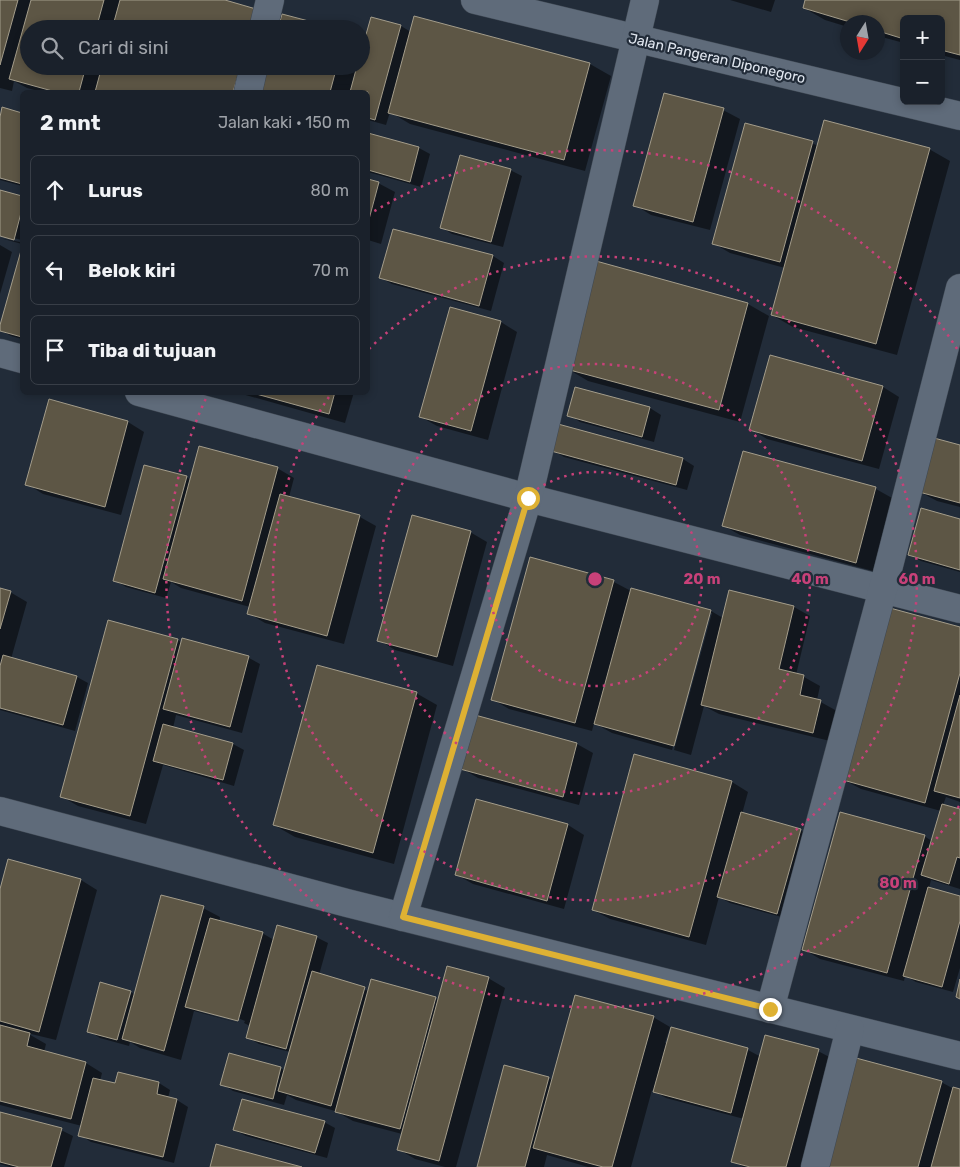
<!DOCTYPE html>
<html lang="id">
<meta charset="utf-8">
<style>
:root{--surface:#1a212b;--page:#232933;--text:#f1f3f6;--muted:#9fa3a9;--line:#383e47}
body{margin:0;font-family:Rubik,sans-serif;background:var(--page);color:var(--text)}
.controls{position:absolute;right:15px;top:15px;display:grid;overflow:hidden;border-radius:8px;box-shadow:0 2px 8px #0003}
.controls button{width:45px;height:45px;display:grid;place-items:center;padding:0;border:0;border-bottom:1px solid var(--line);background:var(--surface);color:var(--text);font:25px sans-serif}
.compass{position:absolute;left:840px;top:15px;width:45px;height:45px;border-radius:50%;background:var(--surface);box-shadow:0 2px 8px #0003;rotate:191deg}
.stop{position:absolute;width:15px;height:15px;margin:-11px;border:4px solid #deb133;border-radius:50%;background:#fff}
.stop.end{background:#deb133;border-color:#fff;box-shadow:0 1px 5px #0008}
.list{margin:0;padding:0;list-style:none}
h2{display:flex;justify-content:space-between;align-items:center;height:65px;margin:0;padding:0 20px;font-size:21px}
h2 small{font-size:16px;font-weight:400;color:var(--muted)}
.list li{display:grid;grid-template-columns:32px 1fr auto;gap:15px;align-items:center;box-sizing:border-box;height:70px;margin:0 10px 10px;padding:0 10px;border:1px solid var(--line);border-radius:8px}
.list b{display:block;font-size:19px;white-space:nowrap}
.list em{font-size:16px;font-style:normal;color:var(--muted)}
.icon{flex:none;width:28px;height:28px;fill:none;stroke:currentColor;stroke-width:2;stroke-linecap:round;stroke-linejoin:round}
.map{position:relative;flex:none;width:960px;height:1167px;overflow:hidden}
.search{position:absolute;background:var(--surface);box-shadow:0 2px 8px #0003;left:20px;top:20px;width:350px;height:55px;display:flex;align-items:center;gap:12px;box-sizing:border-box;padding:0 18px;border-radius:28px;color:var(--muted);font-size:19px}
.panel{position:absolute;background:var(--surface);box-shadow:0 2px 8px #0003;left:20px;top:90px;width:350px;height:305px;border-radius:8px}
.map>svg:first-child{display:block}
</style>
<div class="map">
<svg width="960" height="1167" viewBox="0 0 960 1167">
<rect width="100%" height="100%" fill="#222c39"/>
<g fill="#0007">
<path d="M0 0H220L275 29H29V66H265L258 92H42L27 88 14 81 12 91 0 88Z"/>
<path d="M730 0H775L771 12Z"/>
<path d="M807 0H960V60L941 55V19H904V43L878 36V22H848V27L825 20 804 8Z"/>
<path d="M415 17 590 64 611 76 585 171 410 124 390 112 386 125 368 120V92H261L269 66H361V41L365 43 372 18 401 26 411 32Z"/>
<path d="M3 109 22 114V186L0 180V114L2 115Z"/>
<path d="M723 110 740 119 710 230 651 215 635 205Z"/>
<path d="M368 134 419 148 430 154 421 187 368 172Z"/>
<path d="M812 143 818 146 929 149 950 161 897 355 793 327 772 315 785 268 730 253 713 243Z"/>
<path d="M510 170 522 176 503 247 452 234 441 227Z"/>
<path d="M368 180 378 183 395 192 381 244 368 240Z"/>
<path d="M0 191 22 197V244L0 238 20 242 21 240 0 234Z"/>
<path d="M394 230 493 256 504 263 491 311 392 284 381 278Z"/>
<path d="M0 245 12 252 0 294Z"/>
<path d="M22 249V339L11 336 0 330Z"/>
<path d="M596 263 748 304 769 316 740 422 588 381 568 369Z"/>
<path d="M451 308 501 322 517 332 488 440 437 426 421 417Z"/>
<path d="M883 387 899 397 879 469 767 439 751 429Z"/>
<path d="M576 388 650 408 661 415 654 442 580 422 569 415Z"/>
<path d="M235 392H354L345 423Z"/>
<path d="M128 422 144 432 121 515 43 494 27 484Z"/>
<path d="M960 446V507L937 501 920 492Z"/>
<path d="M552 450 683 459 694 466 687 490 564 457Z"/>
<path d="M744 452 876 489 892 498 873 571 740 535 724 526Z"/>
<path d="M277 468 294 478 289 497 360 517 376 526 344 644 265 623 248 613 250 607 181 588 171 582 166 598 126 587 114 580 186 477 191 480Z"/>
<path d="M960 520V572L921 561 909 555Z"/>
<path d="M470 532 487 542 453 666 395 650 379 640Z"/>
<path d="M531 559 614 582 631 591V589L711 611 723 618 794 607 810 616 796 675 804 677 820 686 817 700 837 711 830 741 719 714 704 706 691 755 674 750 712 613H709L672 750 612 733 594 723 592 731 509 709 492 699Z"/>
<path d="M0 590 10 592 27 602 11 659 77 677 88 683 75 731 0 710Z"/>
<path d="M960 628V802L946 797 943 805 960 810V889L931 880 929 888 960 897V968L953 992 916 982 905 976 904 981 820 959 803 949 924 836 932 841 941 811 861 789 844 780Z"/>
<path d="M183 639 249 658 260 664 242 733 176 715 173 728 233 744 244 750 234 786 163 765 146 824 78 806 61 796 178 640 182 643Z"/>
<path d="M416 693 437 705 394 864 295 837 274 825Z"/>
<path d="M476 716 577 744 593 753 579 805 478 778 461 768Z"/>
<path d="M635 756 732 782 748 792 742 814 800 830 811 837 789 919 730 903 719 897 706 945 610 919 593 910Z"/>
<path d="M477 801 568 825 584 835 564 909 473 884 457 875Z"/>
<path d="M81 880 97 890 56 1040 27 1033 46 1044 44 1052 86 1063 102 1073 100 1081 116 1085 119 1073 159 1083 170 1090 168 1098 177 1100 188 1107 174 1163 91 1142 80 1135 82 1126 0 1105V894Z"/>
<path d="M203 908 220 917 219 922 262 933 274 940 316 937 328 943 319 975 369 991 436 999 439 1000 488 978 505 988 456 1167H445L415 1159 398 1149 402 1134 353 1121 335 1111 296 1100 287 1095 284 1105 233 1091 222 1084 230 1055 285 1070 290 1052 259 1044 247 1037 250 1026 244 1023 245 1021 233 1016 197 1009V1011L242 1024 194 1011 181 1060 140 1048 130 1042 129 1046 100 1038 89 1031 131 992 135 995Z"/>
<path d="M653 1017 670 1027 665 1043 668 1044 672 1029 748 1050 761 1057 818 1051 835 1060 805 1167H743L733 1161 744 1119 666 1098 652 1090 631 1167H588L547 1155 544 1167H478L505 1067 553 1080Z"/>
<path d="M941 1082 954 1089 960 1090V1167H828Z"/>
<path d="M0 1113 61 1130 73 1136 64 1167H10L0 1164Z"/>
<path d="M324 1122 335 1128 327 1158 246 1136 234 1130Z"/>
</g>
<g fill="#5d5645" stroke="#a49d8b">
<path d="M0 0H18L0 65Z"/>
<path d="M31 0H104L96 29H29V66H86L79 92H56L9 79Z"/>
<path d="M120 0H225L256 9 251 29H112Z"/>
<path d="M805 0H960V55L941 50V19H904V39L878 31V22H850L803 8Z"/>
<path d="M282 14 339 29H278Z"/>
<path d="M414 16 590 63 564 160 388 113Z"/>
<path d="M371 17 401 25 375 120 368 118V92H350L357 66H361V52Z"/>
<path d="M102 66H241L233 92H95Z"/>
<path d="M267 66H337L330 92H260Z"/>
<path d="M664 93 724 108 693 222 633 206Z"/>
<path d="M2 107 22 113V184L0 178V117Z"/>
<path d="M824 120 930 148 876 344 771 315Z"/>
<path d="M745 123 813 141 780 262 712 244Z"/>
<path d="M368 133 419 147 410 182 368 170Z"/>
<path d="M460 155 511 169 491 242 440 228Z"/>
<path d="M368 179 379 182 368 223Z"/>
<path d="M0 190 22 196V209L14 240 0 236Z"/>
<path d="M393 229 493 255 479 306 379 278Z"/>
<path d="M22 247V337L0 331V325Z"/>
<path d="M596 261 748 303 719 410 566 369Z"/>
<path d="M450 307 501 321 471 431 419 417Z"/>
<path d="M770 355 883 386 862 461 749 430Z"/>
<path d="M575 387 650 407 642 437 567 416Z"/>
<path d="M249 392H335L329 414Z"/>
<path d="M49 399 128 421 105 507 25 485Z"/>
<path d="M558 424 683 458 676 485 551 451Z"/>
<path d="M934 438 960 445V503L919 492Z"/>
<path d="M199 446 278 467 242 601 163 579Z"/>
<path d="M743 451 876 487 856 563 722 526Z"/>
<path d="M144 465 187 476 155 593 113 581Z"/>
<path d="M280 494 360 515 327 636 247 614Z"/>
<path d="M921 508 960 519V570L908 555Z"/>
<path d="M412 515 471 531 437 657 377 641Z"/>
<path d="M530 557 614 580 575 723 491 700Z"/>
<path d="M0 588 11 591 0 629Z"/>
<path d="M631 588 711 610 674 746 594 724Z"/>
<path d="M729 590 794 606 779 669 804 675 800 695 821 700 813 733 701 705Z"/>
<path d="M890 608 960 627V673L925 803 843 780Z"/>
<path d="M108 620 178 639 130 816 60 797Z"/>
<path d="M182 638 249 656 230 727 163 709Z"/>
<path d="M3 655 77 676 63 725 0 708V666Z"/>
<path d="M317 665 417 692 373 853 273 825Z"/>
<path d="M960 695V798L934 791Z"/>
<path d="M475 715 577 743 563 797 460 769Z"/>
<path d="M163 724 233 743 223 780 153 761Z"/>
<path d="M634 754 732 781 689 937 592 910Z"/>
<path d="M476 799 568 824 547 901 455 875Z"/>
<path d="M942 804 960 809V858L957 857 949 884 921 875Z"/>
<path d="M741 812 801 829 777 914 717 897Z"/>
<path d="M840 812 925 835 887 973 802 950Z"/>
<path d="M8 859 81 879 39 1032 0 1021V889Z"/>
<path d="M928 887 960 896V921L942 987 903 976Z"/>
<path d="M161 895 204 906 164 1051 122 1039Z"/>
<path d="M210 918 263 932 238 1021 185 1007Z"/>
<path d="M277 925 317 936 286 1049 246 1038Z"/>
<path d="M447 966 489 977 439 1161 397 1150Z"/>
<path d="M312 971 365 987 331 1106 278 1091Z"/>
<path d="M371 979 436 997 400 1129 335 1112Z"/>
<path d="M960 979V999L956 997Z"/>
<path d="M100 982 131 991 117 1040 87 1032Z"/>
<path d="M575 995 654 1016 612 1167H603L533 1148Z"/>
<path d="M0 1025 30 1033 27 1046 86 1062 71 1119 0 1101Z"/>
<path d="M671 1027 748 1048 731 1113 653 1092Z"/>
<path d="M765 1035 819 1049 786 1167H750L731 1162Z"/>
<path d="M229 1053 281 1067 273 1099 220 1085Z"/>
<path d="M856 1058 942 1081 918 1167H826Z"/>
<path d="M504 1065 549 1077 525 1167H477Z"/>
<path d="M118 1072 159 1082 157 1094 177 1099 163 1157 78 1136 93 1078 115 1083Z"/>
<path d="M953 1087 960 1089V1167H931Z"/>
<path d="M242 1099 325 1121 315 1153 233 1130Z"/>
<path d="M0 1112 62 1128 51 1167H19L0 1162Z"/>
<path d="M216 1144 302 1167H210Z"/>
</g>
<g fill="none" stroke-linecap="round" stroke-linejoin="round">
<defs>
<g id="minor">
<path d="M475 0 960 116"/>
<path d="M263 29 270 0"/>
<path d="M248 92 254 66"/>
<path d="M0 353 22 359"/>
<path d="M139 392 528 498 960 609"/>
<path d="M0 811 347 903 960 1056"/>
<path d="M403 917 528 498 645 0"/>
<path d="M770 1009 883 589 960 288"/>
<path d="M815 1167 850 1029"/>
</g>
</defs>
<use href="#minor" stroke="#3e4752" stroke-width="29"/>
<use href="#minor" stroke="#5f6b7a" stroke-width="28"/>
</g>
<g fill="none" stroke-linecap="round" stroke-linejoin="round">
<path stroke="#deb133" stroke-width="6" d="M528 498 403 917 770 1009"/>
</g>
<g fill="none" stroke="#c84179" stroke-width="2.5" stroke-dasharray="2.5 5">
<circle cx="595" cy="579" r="107"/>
<circle cx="595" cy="579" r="215"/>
<path d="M369 349A322 322 0 1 1 331 394"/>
<path d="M959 806A429 429 0 0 1 208 394M368 215A429 429 0 0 1 959 352"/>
</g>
<g text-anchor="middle" stroke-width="4.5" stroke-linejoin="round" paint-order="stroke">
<g font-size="14" fill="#e1e7f0" stroke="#222c39">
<text transform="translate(717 58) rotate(13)" y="5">Jalan Pangeran Diponegoro</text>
</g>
</g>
<circle cx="595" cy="579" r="8" fill="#c84179" stroke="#222c39" stroke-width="2.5"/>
<g font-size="15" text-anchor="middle" font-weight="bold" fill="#c84179" stroke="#222c39" stroke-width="4.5" stroke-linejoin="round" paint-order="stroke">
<text x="702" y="584">20 m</text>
<text x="810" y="584">40 m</text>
<text x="917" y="584">60 m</text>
<text x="898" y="888">80 m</text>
</g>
</svg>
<div class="controls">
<button>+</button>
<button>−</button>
</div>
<svg class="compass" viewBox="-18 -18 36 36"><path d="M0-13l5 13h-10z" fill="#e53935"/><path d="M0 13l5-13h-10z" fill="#9fa3a9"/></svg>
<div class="stop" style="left:528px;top:498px"></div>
<div class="stop end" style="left:770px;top:1009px"></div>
<div class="search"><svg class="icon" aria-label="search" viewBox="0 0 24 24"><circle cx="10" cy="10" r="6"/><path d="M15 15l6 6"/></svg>Cari di sini</div>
<section class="panel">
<h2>2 mnt<small>Jalan kaki · 150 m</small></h2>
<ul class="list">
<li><svg class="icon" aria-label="ahead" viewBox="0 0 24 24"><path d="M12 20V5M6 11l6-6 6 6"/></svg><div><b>Lurus</b></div><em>80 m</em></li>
<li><svg class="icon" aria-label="left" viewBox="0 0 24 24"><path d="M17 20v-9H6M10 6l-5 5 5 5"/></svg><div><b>Belok kiri</b></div><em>70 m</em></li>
<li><svg class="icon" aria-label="arrive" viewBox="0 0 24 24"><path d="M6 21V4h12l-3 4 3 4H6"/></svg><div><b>Tiba di tujuan</b></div></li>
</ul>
</section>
</div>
